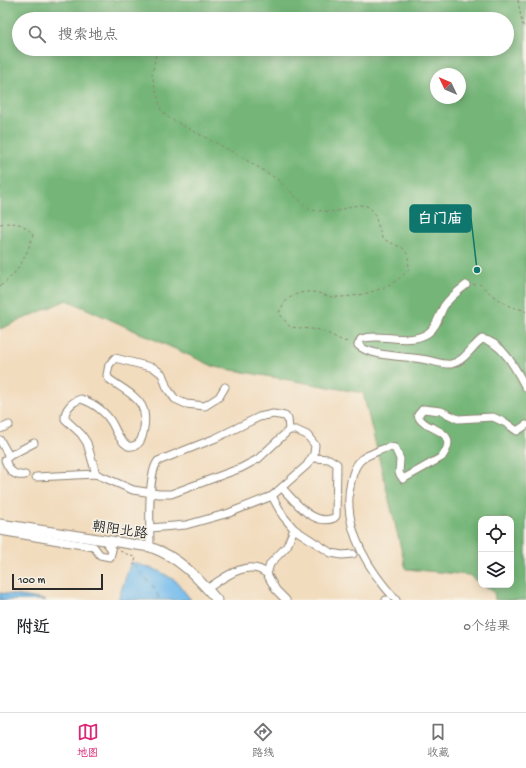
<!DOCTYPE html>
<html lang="zh">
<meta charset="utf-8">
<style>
:root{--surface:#fff;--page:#f2f2f2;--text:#202124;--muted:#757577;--line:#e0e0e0;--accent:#db2777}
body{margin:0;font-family:"Gochi Hand","LXGW WenKai TC",sans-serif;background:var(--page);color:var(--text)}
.controls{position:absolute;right:12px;bottom:12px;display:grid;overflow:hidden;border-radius:8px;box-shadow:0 2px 10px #0003}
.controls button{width:36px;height:36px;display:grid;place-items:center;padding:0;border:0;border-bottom:1px solid var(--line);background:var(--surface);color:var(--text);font:20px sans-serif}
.compass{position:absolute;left:430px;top:68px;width:36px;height:36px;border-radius:50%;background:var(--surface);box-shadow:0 2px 10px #0003;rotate:314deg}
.scale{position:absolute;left:12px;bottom:10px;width:91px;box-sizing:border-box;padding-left:4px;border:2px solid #2b2b2b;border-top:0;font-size:11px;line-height:14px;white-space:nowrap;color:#2b2b2b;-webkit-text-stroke:3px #f7f3e8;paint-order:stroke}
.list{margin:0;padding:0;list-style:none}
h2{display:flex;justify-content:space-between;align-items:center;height:52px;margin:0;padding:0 16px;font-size:17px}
h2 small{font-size:13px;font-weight:400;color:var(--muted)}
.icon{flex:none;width:22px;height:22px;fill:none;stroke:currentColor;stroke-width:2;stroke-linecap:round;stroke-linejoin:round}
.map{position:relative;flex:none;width:526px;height:600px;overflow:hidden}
.search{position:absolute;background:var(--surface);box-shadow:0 2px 10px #0003;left:12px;right:12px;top:12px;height:44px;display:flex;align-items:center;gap:10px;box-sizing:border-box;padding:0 14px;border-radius:22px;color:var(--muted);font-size:15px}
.sheet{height:112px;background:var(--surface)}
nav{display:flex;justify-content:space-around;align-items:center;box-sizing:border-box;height:56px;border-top:1px solid var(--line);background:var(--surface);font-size:11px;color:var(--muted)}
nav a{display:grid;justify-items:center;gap:2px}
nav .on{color:var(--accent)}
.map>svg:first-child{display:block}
</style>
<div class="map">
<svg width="526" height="600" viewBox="0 0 526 600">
<rect width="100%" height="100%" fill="#f7f3e8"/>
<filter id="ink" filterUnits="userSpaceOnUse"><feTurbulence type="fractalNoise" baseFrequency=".025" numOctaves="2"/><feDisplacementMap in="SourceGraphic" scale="8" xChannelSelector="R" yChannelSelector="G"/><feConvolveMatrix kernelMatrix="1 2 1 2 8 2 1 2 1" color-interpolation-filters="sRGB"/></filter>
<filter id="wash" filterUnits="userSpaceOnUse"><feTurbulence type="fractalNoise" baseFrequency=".012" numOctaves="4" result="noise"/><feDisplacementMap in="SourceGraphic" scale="16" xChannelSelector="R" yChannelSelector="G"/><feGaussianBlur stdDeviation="0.9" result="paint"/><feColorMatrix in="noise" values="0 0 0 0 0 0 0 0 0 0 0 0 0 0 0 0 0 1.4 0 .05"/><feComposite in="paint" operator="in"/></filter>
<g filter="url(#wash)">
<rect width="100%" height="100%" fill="#f2dcbe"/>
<path fill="#74b678" stroke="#507052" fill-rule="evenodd" d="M0 0H526V600H495C495 590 490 588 481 585H511V519H481V585L469 575 406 569 363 393 215 367 67 300 0 329ZM19 19H507V49H19ZM436 74H460V98H436Z"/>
<g fill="#74bcec" stroke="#50748c">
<path d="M131 562 159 571 176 581 191 600H118Z"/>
<path d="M0 593 46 600H0Z"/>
</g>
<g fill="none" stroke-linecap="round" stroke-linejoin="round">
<path stroke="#415665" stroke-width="1" stroke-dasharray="5 4" stroke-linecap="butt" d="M134 565 154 588 160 600"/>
</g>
</g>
<g filter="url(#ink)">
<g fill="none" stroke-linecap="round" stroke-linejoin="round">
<defs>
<g id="minor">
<path d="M466 285C458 291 450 297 444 306 439 315 437 327 428 333 409 346 381 332 361 339L358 345C370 357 410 356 427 360 434 361 443 365 451 364 465 361 471 347 482 339 503 342 517 371 526 388"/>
<path d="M0 429 9 425"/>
<path d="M0 440 9 456"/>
<path d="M96 474 87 443 81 434 65 419C64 409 73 401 81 399 94 403 107 413 113 425 117 433 120 441 128 446 135 447 140 444 142 437 152 401 134 397 109 379L107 375 109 365 115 358 154 368 162 374 167 388 175 399 186 404 205 406 219 397 225 387"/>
<path d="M25 475C14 477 9 470 5 460L9 456 34 443"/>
<path d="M36 477 96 474 133 490 159 494H171L241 468 258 459 289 430H296L307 435 315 445 314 454 307 465 272 496 229 513 186 525 150 528"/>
<path d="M282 488C294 500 313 527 334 518L336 516 337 464 329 459 313 458"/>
<path d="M272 496 283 516 294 529 331 553 342 555 353 554"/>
<path d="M0 531 94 547 100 555 110 557 112 550 106 542"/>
<path d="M150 547C150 529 147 474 158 461L216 438 259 417 273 414 285 416 288 419 289 430"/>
<path d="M207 589C224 577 249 558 267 574"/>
<path d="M286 600 276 590 267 574 270 564 287 546 294 529"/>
<path d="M386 600H387"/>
<path d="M396 600C367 568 341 526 351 481 354 469 357 460 369 455 377 452 387 445 395 448L400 459 399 473 403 479 442 457C463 427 422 432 418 415L423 409 441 411 458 419 493 417 506 423 517 431 526 425"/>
</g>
<path id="secondary" d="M0 524 150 547C179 557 197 577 217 600"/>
</defs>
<use href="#minor" stroke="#8e8474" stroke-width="9"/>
<use href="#secondary" stroke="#8e8474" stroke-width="11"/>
<g stroke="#8e8474" stroke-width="1" stroke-dasharray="3 3" stroke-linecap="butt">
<path d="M518 0 522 24 526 27"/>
<path d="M99 19 115 16 123 19"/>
<path d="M157 49 152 75 161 110 169 118 240 156 277 179 310 210 335 212 351 206 363 205 369 207 374 212 382 238 387 241 403 248 408 255 409 269C393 289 358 298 333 297 328 297 323 294 318 293 301 289 285 296 279 313L290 327 321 330 343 341 351 342"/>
<path d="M80 53 81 49"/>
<path d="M0 224C14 222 24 222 33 235 27 255 18 274 0 286"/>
<path d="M473 285 480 284C489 293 498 300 509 306 514 309 523 308 526 312"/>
<path d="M120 551 136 558 134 565"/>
</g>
<use href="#minor" stroke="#fff" stroke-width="7"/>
<use href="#secondary" stroke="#fff" stroke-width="9"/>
</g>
</g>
<g text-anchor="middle" stroke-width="3" stroke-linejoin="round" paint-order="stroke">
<g font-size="14" fill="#2b2b2b" stroke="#f7f3e8">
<text transform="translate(120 529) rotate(8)" y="5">朝阳北路</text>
</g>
</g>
<path fill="none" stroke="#0f766e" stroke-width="1.5" d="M477 270L471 218"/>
<circle fill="#0f766e" stroke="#f7f3e8" stroke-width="1.5" cx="477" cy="270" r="4"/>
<rect fill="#0f766e" stroke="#0f766e" stroke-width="1.5" x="410" y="205" width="61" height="27" rx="4"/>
<g font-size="15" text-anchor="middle" font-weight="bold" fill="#fff">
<text x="440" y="223">白门庙</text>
</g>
</svg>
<div class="controls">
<button><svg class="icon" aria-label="locate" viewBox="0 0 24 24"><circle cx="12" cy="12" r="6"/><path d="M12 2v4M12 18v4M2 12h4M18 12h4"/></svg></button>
<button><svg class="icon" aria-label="layers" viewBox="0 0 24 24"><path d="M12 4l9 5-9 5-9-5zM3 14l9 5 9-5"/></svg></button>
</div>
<svg class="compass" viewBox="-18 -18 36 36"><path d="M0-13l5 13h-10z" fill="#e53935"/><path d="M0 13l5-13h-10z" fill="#757577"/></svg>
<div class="scale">100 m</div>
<div class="search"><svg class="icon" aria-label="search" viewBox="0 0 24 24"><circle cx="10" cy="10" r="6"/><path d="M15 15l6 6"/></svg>搜索地点</div>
</div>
<section class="sheet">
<h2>附近<small>0个结果</small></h2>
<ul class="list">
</ul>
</section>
<nav>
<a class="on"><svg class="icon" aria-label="map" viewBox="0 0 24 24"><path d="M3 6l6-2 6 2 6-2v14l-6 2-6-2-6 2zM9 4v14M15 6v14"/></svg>地图</a>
<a><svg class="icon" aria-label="directions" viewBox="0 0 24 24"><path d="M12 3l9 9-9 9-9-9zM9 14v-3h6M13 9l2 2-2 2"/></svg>路线</a>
<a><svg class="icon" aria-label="saved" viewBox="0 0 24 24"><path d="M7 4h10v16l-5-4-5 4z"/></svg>收藏</a>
</nav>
